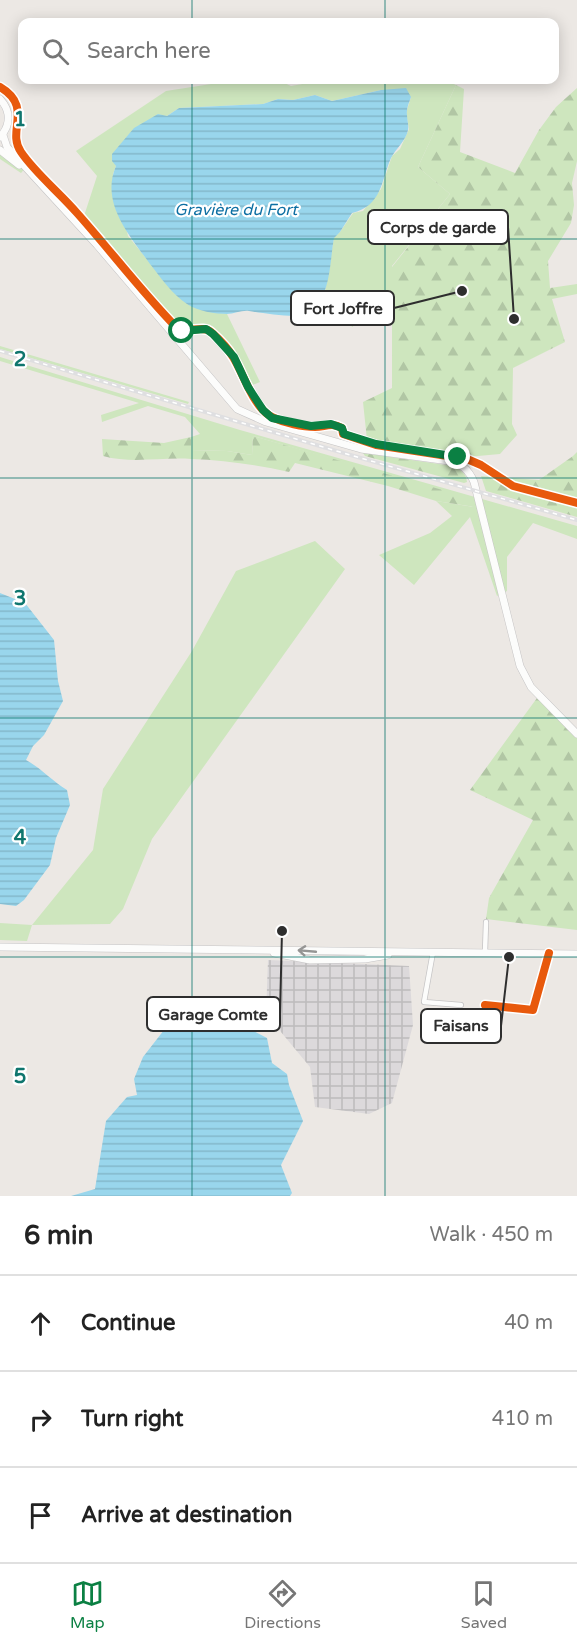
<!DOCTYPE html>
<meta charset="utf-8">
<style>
:root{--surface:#fff;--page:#f6f6f6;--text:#222;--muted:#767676;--line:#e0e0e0;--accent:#0b8043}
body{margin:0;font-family:"Varela Round",sans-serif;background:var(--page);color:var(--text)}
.stop{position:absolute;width:18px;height:18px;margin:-14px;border:4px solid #0b8043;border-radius:50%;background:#fff}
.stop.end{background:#0b8043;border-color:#fff;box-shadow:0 2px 6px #0008}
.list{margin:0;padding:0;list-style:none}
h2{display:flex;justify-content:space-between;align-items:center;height:78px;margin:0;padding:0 24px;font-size:26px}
h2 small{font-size:20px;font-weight:400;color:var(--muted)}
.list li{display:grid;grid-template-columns:39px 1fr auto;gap:18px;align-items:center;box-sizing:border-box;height:96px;padding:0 24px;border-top:2px solid var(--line)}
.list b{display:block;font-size:22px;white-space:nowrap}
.list em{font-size:20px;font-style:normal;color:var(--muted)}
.icon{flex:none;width:33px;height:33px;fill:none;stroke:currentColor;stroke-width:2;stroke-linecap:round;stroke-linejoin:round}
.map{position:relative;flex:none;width:577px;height:1196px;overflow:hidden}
.search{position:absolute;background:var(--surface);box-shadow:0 3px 15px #0003;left:18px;right:18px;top:18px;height:66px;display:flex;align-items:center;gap:15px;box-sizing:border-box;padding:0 21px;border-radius:12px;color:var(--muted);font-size:22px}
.sheet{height:366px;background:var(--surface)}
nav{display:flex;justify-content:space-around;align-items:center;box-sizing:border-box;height:84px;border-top:2px solid var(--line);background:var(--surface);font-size:16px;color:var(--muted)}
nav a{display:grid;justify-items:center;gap:3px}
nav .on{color:var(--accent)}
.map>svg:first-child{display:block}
</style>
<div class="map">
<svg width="577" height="1196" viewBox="0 0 577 1196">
<defs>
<pattern id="industrial-grid" width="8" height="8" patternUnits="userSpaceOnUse" patternTransform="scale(1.5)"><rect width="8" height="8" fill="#dcd9db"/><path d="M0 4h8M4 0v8" fill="none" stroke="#bdbbbc"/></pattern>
<pattern id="forest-firs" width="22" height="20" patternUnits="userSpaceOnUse" patternTransform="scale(1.5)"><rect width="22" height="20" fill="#cee6be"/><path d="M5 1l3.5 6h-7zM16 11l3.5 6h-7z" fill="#b1c6a4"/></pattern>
<pattern id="water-rules" width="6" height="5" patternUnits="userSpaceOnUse" patternTransform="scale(1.5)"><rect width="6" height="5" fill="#99d6ec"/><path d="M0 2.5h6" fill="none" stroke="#84b8cb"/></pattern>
</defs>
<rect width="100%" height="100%" fill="#ece8e4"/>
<path fill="url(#industrial-grid)" d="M268 960 409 966 413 1025 392 1103 369 1114 315 1107 310 1067 266 1014Z"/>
<g fill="#cee6be">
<path d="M237 80H278L291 86 325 80H444L456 85 418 167 450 194 392 266V305L356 304 353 327 316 307 325 291 334 237 340 232 353 213 363 211 381 189 392 156 400 149 409 129 406 113 411 97 381 90 332 101 315 95 293 100 278 99 263 104 179 108 167 116 115 162 116 166 113 174 128 236 146 258 202 310 227 314 260 382 250 386 232 349 208 327H180L84 216 97 176 76 151 166 91Z"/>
<path d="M20 144 33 159 21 173 0 159V152Z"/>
<path d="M0 346 189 402 188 404 0 349Z"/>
<path d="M0 357 240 430 577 526V539L533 523 507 557V591L497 596 470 517 414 585 379 555 430 533 452 516 436 501 474 507 359 467 253 436 252 455 227 451 191 450V437L200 434 185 417 148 406 102 422 101 415 139 403 0 361Z"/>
<path d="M315 541 345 569 152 839 123 909 110 924 32 925 27 941 0 940V923L32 925 93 850 103 789 192 651 236 571Z"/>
</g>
<g fill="url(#forest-firs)">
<path d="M456 85 464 89 460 152 515 173 539 130 556 107 577 88V161L572 183 574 205 571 223 548 261 550 288 577 284V294L552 299 565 342 513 368 512 424 517 435 500 454 467 457 367 440 363 402 392 388V267L450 194 418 167Z"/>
<path d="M253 436 474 499 476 503 475 507 436 501 388 486 295 463 289 472C257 465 224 460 191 459 162 457 131 464 103 456L102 439 164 443 191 437V450L227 451 252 455Z"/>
<path d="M577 452V517L486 491 481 476 539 480 573 456Z"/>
<path d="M363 453 453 466C461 470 466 473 467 482L464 483 365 456Z"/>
<path d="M537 698 577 738V930L486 919 489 898 533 820 470 790Z"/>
</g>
<g fill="url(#water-rules)">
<path d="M406 88 411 97C409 103 406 109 407 115 407 120 409 125 408 130 406 141 396 148 391 158 381 181 382 206 352 213L340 232 334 238C330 259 331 291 315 307 313 310 307 314 304 315 293 318 261 313 249 311 242 310 234 314 227 314 216 314 197 311 187 304 172 294 161 278 150 264 130 236 100 203 116 166L112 161V154L134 128 158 114 167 116 179 108 263 104 278 99 293 100 315 95 332 101 381 90Z"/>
<path d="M0 593 25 603 54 640 58 681 63 701 44 735 33 746 26 760C41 768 52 781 67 790L70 805 56 838 50 865 24 900 16 906 0 904Z"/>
<path d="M215 1011 267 1038 272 1063 287 1074 289 1085 303 1121 281 1165 292 1193 290 1196H71L95 1189 106 1121 127 1097 137 1095 134 1079 143 1057 164 1030 182 1017Z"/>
</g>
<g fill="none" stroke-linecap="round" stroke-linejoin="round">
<defs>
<g id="minor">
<path d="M433 952 424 1002 461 1005"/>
<path d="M485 952 486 922"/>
<path d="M485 1005 533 1010 549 953"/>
</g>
<g id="secondary">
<path d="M0 99C11 111 11 125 0 137"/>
<path d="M3 135 7 147 97 245 237 409 266 422 361 449 449 461C461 463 469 470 474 482L520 666 531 687 577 734"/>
<path d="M0 150 19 165"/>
<path d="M0 947 577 954"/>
<path d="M274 953 310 960 365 959 388 955"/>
</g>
</defs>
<use href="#minor" stroke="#c5c4c5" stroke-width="6"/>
<use href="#secondary" stroke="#c5c4c5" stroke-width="8"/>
<use href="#minor" stroke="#fcfcfb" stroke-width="4.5"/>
<use href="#secondary" stroke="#fcfcfb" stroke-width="7"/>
<defs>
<path id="rail" d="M0 351 340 452 577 520"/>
</defs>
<use href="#rail" stroke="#dfdfe1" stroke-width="4"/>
<use href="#rail" stroke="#fff" stroke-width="1.5" stroke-dasharray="4.5" stroke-linecap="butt"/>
<defs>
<g id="cycleway">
<path d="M0 87C34 107 6 131 21 152 36 174 59 192 77 213 110 250 141 291 176 327 187 335 202 324 211 332 219 339 228 348 233 357 244 374 253 409 274 418 285 423 302 427 315 427 325 427 331 422 342 428L343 434 376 445 467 459 481 465 513 486 577 503"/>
<path d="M485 1005 533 1010 549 953"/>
</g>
</defs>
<use href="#cycleway" stroke="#fff" stroke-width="11"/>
<use href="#cycleway" stroke="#e8590c" stroke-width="8"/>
</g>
<defs><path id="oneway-shaft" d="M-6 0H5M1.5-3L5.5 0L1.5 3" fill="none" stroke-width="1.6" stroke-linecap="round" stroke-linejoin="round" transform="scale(1.5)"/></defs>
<use stroke="#959594" href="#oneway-shaft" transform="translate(307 951) rotate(-175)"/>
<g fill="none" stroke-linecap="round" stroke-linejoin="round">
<path stroke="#0b8043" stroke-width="8" d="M182 331 206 329 213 334 234 357 248 387 263 410 272 418 311 426 331 424 342 428 344 434 376 444 458 457"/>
</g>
<path fill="none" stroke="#0f766e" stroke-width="1.5" stroke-opacity="0.55" d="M192 0V22M385 0V22M192 80V1196M385 80V1196M0 239H577M0 478H577M0 718H577M0 957H577"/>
<g text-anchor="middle" stroke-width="4.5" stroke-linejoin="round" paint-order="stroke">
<g font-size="16" font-style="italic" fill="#0d6fa3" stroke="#fff">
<text x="236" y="215">Gravière du Fort</text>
</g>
</g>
<g font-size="20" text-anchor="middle" font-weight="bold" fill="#0f766e" stroke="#fff" stroke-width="4.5" stroke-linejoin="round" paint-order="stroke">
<text x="20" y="126">1</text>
<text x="20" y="366">2</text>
<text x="20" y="605">3</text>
<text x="20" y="844">4</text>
<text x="20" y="1083">5</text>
</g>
<path fill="none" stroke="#2e2e2e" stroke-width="2" d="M514 319L508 227M462 291L394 308M282 931L280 1014M509 957L501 1026"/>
<g fill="#2e2e2e" stroke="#fff" stroke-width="2">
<circle cx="514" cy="319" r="6"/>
<circle cx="462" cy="291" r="6"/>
<circle cx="282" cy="931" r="6"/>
<circle cx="509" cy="957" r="6"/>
</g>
<g fill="#fff" stroke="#2e2e2e" stroke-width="2">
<rect x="368" y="210" width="140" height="34" rx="6"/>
<rect x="291" y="291" width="103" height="34" rx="6"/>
<rect x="147" y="997" width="133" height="34" rx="6"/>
<rect x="421" y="1009" width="80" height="34" rx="6"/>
</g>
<g font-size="16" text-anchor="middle" font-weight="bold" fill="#2e2e2e">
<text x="438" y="233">Corps de garde</text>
<text x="343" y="314">Fort Joffre</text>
<text x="213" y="1020">Garage Comte</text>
<text x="461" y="1031">Faisans</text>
</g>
</svg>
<div class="stop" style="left:182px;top:331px"></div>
<div class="stop end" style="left:458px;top:457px"></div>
<div class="search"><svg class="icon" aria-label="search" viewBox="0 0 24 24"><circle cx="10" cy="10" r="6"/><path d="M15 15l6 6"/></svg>Search here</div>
</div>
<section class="sheet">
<h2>6 min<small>Walk · 450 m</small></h2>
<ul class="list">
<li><svg class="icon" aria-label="ahead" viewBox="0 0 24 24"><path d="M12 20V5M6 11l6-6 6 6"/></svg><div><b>Continue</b></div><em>40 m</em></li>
<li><svg class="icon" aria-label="right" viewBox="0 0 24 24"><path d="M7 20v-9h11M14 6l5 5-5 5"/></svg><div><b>Turn right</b></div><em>410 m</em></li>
<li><svg class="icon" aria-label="arrive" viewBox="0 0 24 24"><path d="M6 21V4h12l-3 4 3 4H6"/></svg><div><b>Arrive at destination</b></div></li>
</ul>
</section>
<nav>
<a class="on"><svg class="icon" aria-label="map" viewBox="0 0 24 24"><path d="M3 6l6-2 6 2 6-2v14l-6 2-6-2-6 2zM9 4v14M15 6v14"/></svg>Map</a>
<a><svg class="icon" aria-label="directions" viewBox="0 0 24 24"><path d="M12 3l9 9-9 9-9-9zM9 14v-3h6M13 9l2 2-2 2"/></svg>Directions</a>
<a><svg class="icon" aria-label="saved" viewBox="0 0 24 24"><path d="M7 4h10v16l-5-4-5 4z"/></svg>Saved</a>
</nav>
